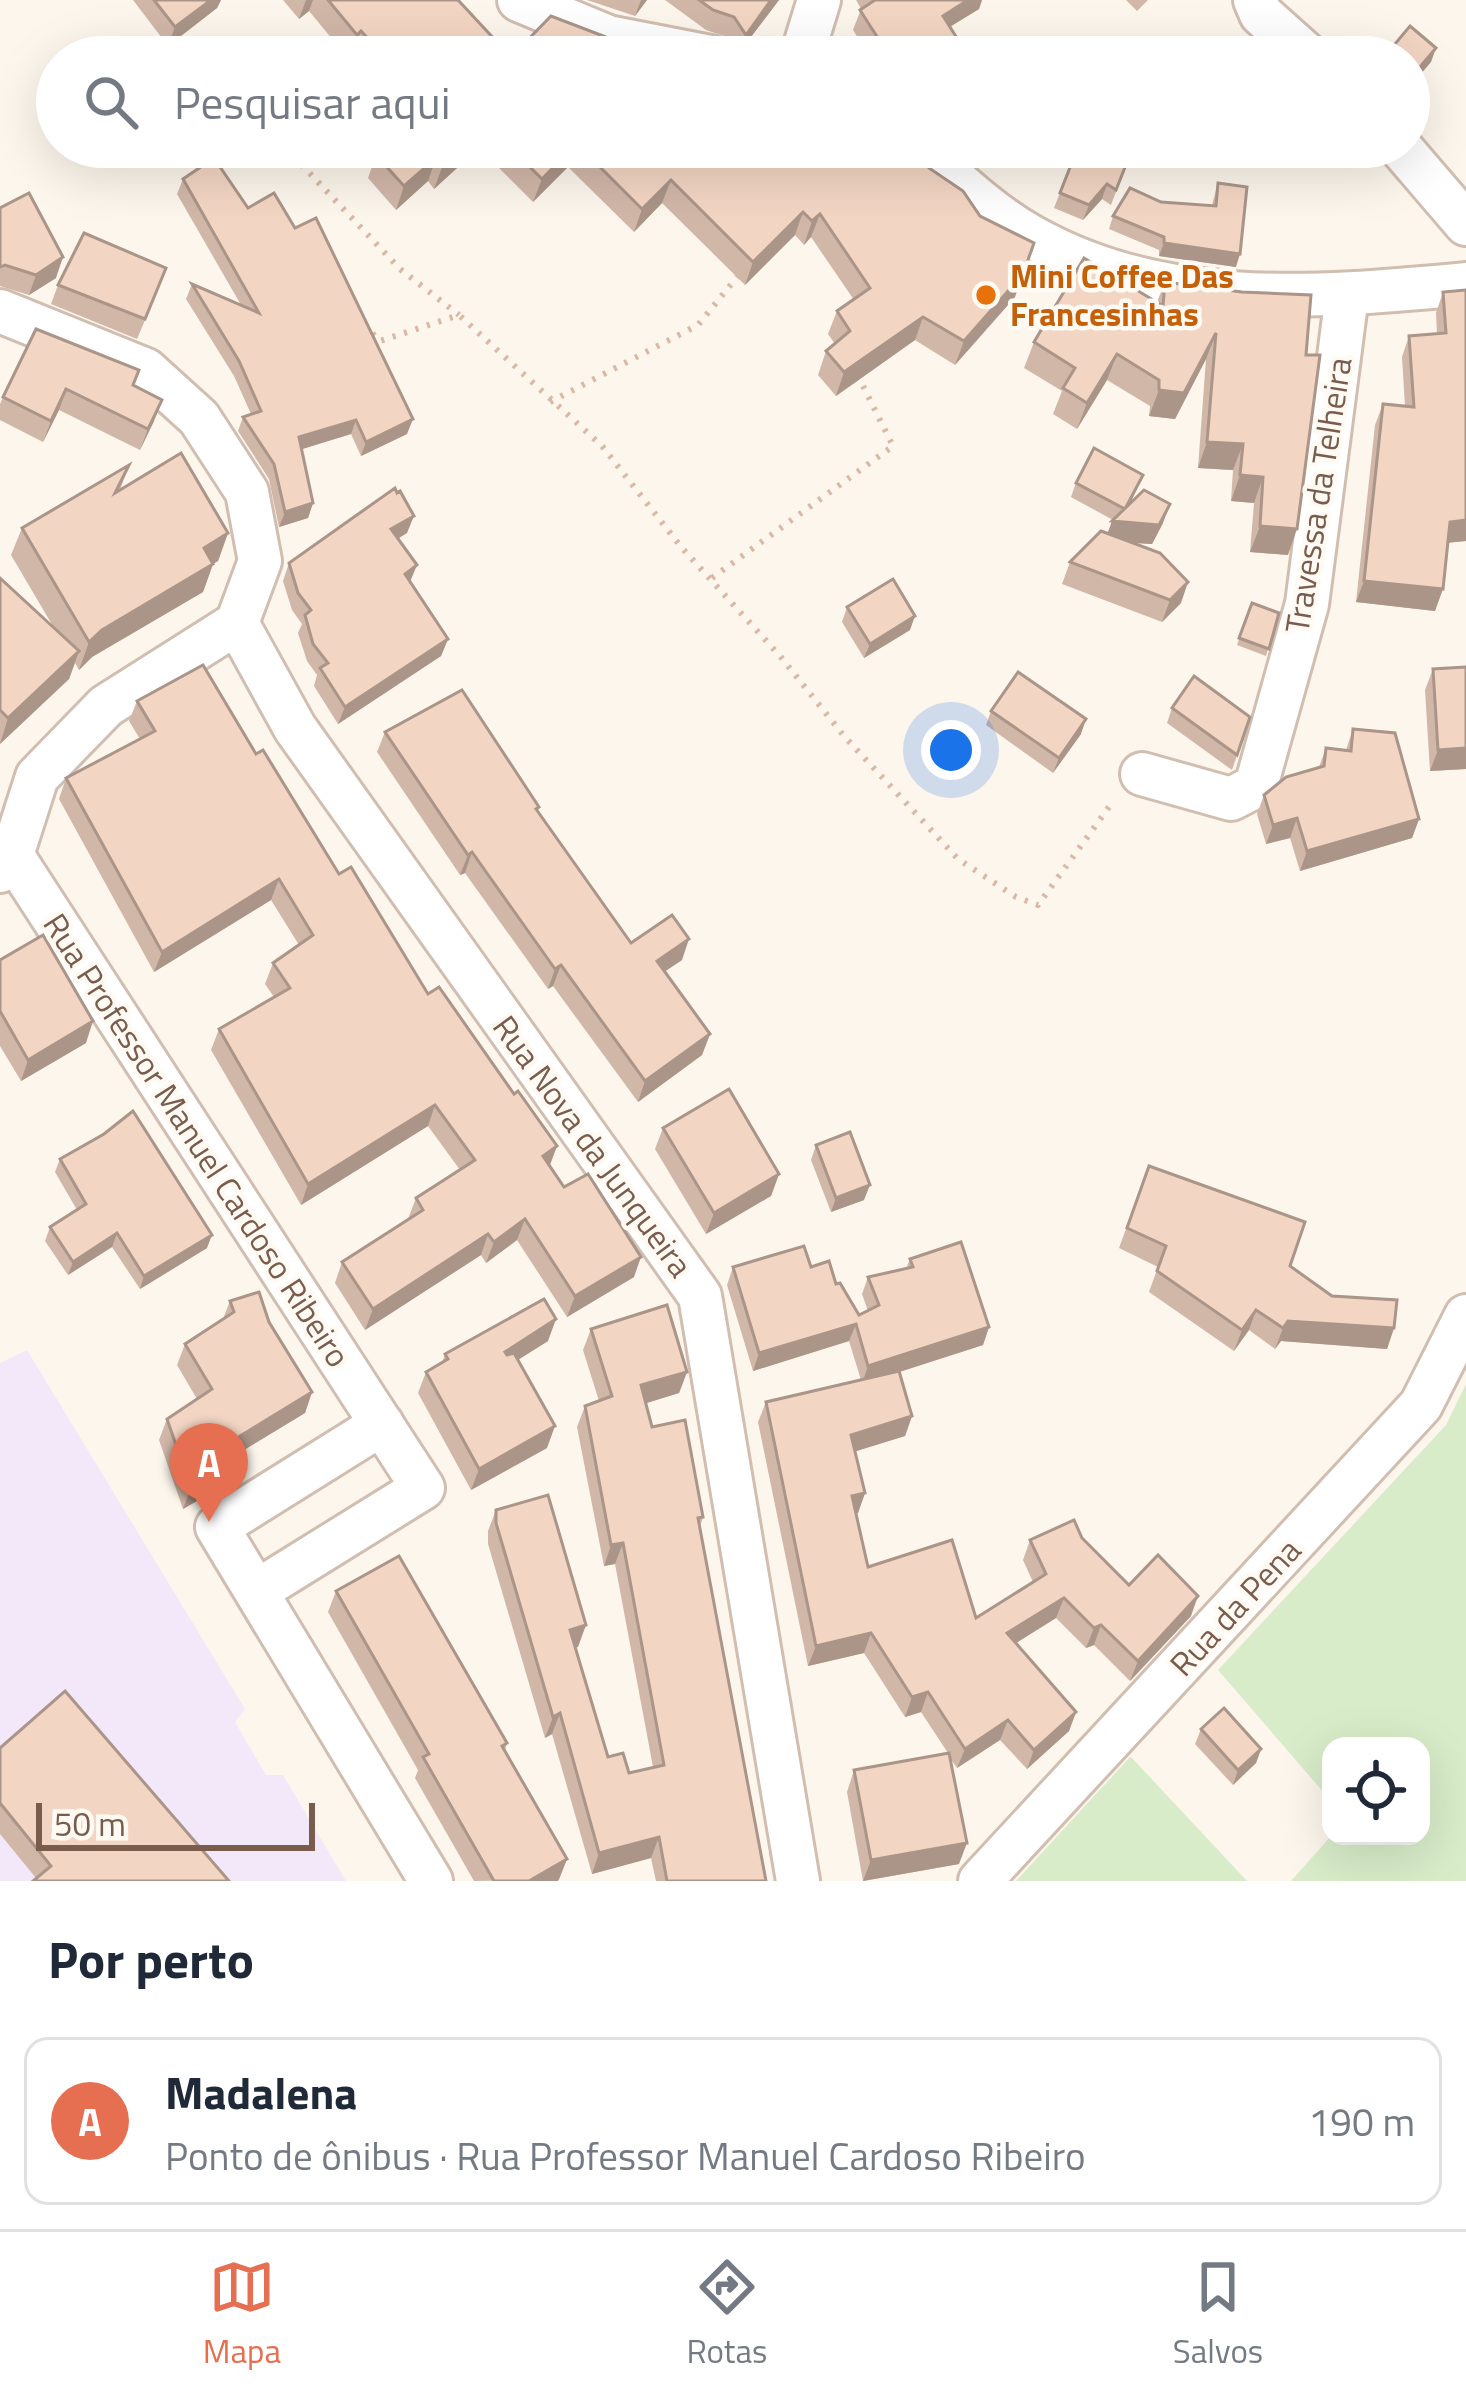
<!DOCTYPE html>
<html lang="pt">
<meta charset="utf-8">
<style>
:root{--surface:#fff;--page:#f6f6f7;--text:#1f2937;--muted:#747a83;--line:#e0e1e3;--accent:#e76f51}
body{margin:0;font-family:"Titillium Web",sans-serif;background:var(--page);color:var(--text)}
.controls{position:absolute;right:36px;bottom:36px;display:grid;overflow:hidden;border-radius:24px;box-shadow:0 12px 48px #0002}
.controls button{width:108px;height:108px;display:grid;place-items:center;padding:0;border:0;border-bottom:3px solid var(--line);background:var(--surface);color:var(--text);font:60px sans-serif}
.scale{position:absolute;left:36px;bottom:30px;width:279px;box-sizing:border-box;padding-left:12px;border:6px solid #7a5c4d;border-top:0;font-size:33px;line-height:42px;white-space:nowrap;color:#7a5c4d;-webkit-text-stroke:9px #fffaf3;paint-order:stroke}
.you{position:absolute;left:951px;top:750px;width:42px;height:42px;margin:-30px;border:9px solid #fff;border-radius:50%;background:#1a73e8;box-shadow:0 0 0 18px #1a73e833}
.badge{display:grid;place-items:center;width:78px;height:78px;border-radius:50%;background:var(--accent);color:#fff;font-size:39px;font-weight:700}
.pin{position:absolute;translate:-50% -99px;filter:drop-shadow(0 3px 6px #0008)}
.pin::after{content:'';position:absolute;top:63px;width:42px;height:36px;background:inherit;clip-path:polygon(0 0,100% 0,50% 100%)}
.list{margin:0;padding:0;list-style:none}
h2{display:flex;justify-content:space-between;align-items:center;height:156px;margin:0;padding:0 48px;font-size:51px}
h2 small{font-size:39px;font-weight:400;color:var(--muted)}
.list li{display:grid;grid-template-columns:78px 1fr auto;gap:36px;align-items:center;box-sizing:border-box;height:168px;margin:0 24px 24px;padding:0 24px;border:3px solid var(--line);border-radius:24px}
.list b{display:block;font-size:45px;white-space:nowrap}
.list p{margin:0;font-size:39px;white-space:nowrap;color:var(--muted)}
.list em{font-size:39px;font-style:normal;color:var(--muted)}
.icon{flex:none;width:66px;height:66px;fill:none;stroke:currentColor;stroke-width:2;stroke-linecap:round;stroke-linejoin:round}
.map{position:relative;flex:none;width:1466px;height:1881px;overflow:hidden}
.search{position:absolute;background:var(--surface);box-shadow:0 12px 48px #0002;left:36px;right:36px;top:36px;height:132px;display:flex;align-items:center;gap:30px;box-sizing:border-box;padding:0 42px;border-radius:66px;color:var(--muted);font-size:45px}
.sheet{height:348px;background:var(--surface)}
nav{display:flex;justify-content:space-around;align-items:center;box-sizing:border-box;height:168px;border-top:3px solid var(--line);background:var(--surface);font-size:33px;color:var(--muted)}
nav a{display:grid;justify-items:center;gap:6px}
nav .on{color:var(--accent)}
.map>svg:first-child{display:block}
</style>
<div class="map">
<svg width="1466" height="1881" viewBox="0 0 1466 1881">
<rect width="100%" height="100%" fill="#fdf6ec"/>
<path fill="#f3e8fa" d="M27 1350 245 1709 235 1722 266 1775H283L346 1881H0V1363Z"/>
<g fill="#d8ecc9">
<path d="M1466 1384V1881H1291L1331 1836H1421V1746H1331V1801L1218 1670 1446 1425Z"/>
<path d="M1130 1757H1131L1247 1881H1016Z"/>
</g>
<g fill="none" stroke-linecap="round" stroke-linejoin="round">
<defs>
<g id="minor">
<path d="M519 0 608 37 711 57"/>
<path d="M1255 0 1261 14 1309 57"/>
<path d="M804 49 819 0"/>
<path d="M917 147C950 174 982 206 1017 228 1153 313 1314 298 1466 284"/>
<path d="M1400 147 1466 224"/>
<path d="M0 311 146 370 199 418 247 492 260 561 237 623"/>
<path d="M237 623 295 728 700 1296 798 1881"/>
<path d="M1142 774 1231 799 1256 786 1307 604 1347 295"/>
<path d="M12 855 423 1488 257 1591"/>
<path d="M0 871 12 855 37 777 106 706 237 623"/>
<path d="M382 1424 217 1527 431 1881"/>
<path d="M980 1881 1421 1405 1466 1316"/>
</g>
</defs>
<use href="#minor" stroke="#d1beb0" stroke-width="48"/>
<g stroke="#d9b8a5" stroke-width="6" stroke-dasharray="3 9" stroke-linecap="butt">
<path d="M285 147 400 269 459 315"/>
<path d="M364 325 380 341 459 315 602 446 682 548 780 656 844 736 958 859 1016 897 1038 905 1114 800"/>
<path d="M550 402 698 325 742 271"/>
<path d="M712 578 893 446 858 376"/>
</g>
<use href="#minor" stroke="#fff" stroke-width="42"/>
</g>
<g fill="#d1b7a8">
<path d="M133 0H221L217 8 168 46Z"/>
<path d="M283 0H458L511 57 611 39 682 57H354L352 55 347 57 309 11 299 19Z"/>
<path d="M587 0H647L635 16Z"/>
<path d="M665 0H779L738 54 727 37 706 30Z"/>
<path d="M856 0H982L979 9 950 27 969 57H870L853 30 861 9Z"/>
<path d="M1126 0H1148L1137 11Z"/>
<path d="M385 147H883L1015 297 955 365 915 340 836 396 818 375 826 351 835 344 828 334 837 311 854 300 811 237 804 245 795 235 745 285 662 203 634 232 568 167 533 202 479 148 434 189 428 181 396 210 368 178 376 155Z"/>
<path d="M1078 147 1131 152 1111 205 1102 199 1083 220 1054 208Z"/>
<path d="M1235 147H1281L1274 161H1262Z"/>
<path d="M183 179 248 208 407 434 361 456 351 434 301 449 313 503 308 518 279 527 269 479 238 431 243 417 251 414 234 376 186 299 192 284 241 305 177 194Z"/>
<path d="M1218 183 1236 267 1159 256V250L1109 229 1113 216 1212 205Z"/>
<path d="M0 208 56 278 29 295 0 286Z"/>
<path d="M1165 282 1242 292 1288 555 1250 552 1254 503 1231 501 1233 470 1198 468 1206 359 1175 419 1149 416 1150 406 1107 380 1077 429 1053 414 1062 391 1024 368 1034 342 1157 302Z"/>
<path d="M58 285 159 287 137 339 51 304Z"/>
<path d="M1466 290V541L1448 543 1435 611 1356 602 1375 425 1383 404 1405 406 1402 357 1409 336 1437 334 1436 313 1443 292Z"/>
<path d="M36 329 134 386 154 421 140 450 59 410 43 442 0 420V404L3 397Z"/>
<path d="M129 465 120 490 228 533 218 561 213 564 203 592 92 657 79 670 75 663 69 679 0 744V578L54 628 11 555 22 528Z"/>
<path d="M1143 475 1131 502 1163 523 1152 544 1132 543 1181 603 1162 622 1062 584 1070 562 1107 534 1113 520 1071 497 1076 483Z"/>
<path d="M407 533 398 539 410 582 448 639 441 656 338 724 314 686 317 675 307 661 298 633 302 624 292 610 283 581 289 563Z"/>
<path d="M1252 603 1279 613 1266 656 1237 645Z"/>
<path d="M847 607 910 630 864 658 842 622Z"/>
<path d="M1466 667V769L1430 771 1425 690 1433 669Z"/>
<path d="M137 701 256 754 339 874 428 994 557 1146 550 1165 564 1187 634 1277 567 1317 517 1240 486 1263 481 1255 365 1330 335 1283 342 1262 408 1219 416 1198 460 1170 428 1126 301 1205 211 1050 219 1029 274 997 265 984 273 963 299 945 271 900 154 972 59 799 66 778 140 739 129 721Z"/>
<path d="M1172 708 1250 717 1232 770 1167 723Z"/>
<path d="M991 711 1081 734 1053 773 986 725Z"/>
<path d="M1353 729 1419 819 1412 838 1300 871 1290 838 1266 844 1257 814 1264 795 1319 767 1326 748 1346 750Z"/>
<path d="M385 732 539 807 538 811 631 943 682 960 664 972 710 1034 702 1055 638 1102 553 986 548 989 465 873 460 875 377 752Z"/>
<path d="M0 960 86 1043 21 1081 0 1046Z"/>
<path d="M663 1128 779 1174 771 1196 706 1234 655 1149Z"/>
<path d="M816 1145 864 1200 831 1212 811 1160Z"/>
<path d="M60 1159 207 1248 140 1289 112 1247 68 1275 45 1241 50 1227 77 1210 55 1172Z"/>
<path d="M1149 1166 1332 1296 1394 1328 1387 1349 1281 1341 1275 1349 1249 1330 1234 1351 1149 1292 1158 1267 1119 1248Z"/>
<path d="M910 1259 989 1327 983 1345 899 1372 912 1416 905 1436 855 1451 865 1493 858 1513 856 1514 868 1567 976 1618 1033 1582 1023 1560 1030 1540 1082 1538 1129 1585 1191 1616 1130 1681 1094 1645 1086 1648 1056 1618 1016 1643 1076 1712 1069 1731 1027 1769 1000 1740 957 1768 950 1758 959 1864 863 1881 847 1792 854 1770 948 1753 921 1712 905 1717 864 1653 808 1666 758 1422 766 1402 861 1380 849 1341 753 1371 727 1285 733 1267H811L836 1284 859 1315 868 1311 862 1294 868 1277 906 1269Z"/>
<path d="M230 1301 269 1322 312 1392 305 1413 220 1464 223 1469 216 1490 183 1509 159 1440 167 1419 197 1399 177 1365 185 1344 223 1319Z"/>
<path d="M591 1329 687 1372 679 1393 646 1403 652 1427 703 1517 700 1527 766 1881H656L651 1858 592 1874 552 1734 545 1738 488 1544V1531L496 1510 578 1647H576L608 1757 629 1773 653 1767 615 1564 604 1566 577 1427 585 1406 599 1401 583 1350Z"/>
<path d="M548 1341 518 1360 547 1448 471 1490 418 1393 426 1372 442 1363 445 1354Z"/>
<path d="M336 1591 507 1743 505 1750 567 1859 559 1880 474 1881 415 1778 418 1770 328 1612Z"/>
<path d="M1201 1729 1261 1749 1256 1763 1233 1785 1195 1744Z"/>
<path d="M0 1748 229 1881 36 1878 0 1834Z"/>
</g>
<g fill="#aa9588">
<path d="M211 0H221L217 8 168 46 175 27Z"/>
<path d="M306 0H313L309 11 299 19Z"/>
<path d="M641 0H647L635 16Z"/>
<path d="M771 0H779L738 54 746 35Z"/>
<path d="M968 0H982L979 9 936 35 943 16Z"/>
<path d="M361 31 352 55 349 57 357 35Z"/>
<path d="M1436 48 1431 62 1409 88V80Z"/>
<path d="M463 147H480L434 189 443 165Z"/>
<path d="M573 147H575L568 167 533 202 542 179Z"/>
<path d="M1267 147H1281L1274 161H1262Z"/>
<path d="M436 158 428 181 396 210 404 186Z"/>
<path d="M671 180 662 203 634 232 642 209Z"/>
<path d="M1107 184 1102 199 1083 220 1089 205Z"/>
<path d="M803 212 795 235 745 285 753 262Z"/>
<path d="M820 214 811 237 804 245 812 221Z"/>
<path d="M1164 243 1240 254 1236 267 1159 256Z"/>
<path d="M63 257 56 278 29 295 36 275Z"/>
<path d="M1023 274 1015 297 955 365 964 341Z"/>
<path d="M923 317 915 340 836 396 844 372Z"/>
<path d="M1216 333 1206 359 1175 419 1149 416 1159 390Z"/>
<path d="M1117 354 1107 380 1077 429 1087 403Z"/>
<path d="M66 389 59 410 43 442 51 421Z"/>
<path d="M162 400 154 421 140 450 148 429Z"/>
<path d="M413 419 407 434 361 456 366 442Z"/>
<path d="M356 420 351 434 293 452 299 437Z"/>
<path d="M1207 442 1243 444 1233 470 1198 468Z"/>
<path d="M1143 475 1121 522 1170 504 1163 523 1152 544 1105 541 1112 521 1125 509Z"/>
<path d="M1240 475 1263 477 1254 503 1231 501Z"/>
<path d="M313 503 308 518 279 527 285 512Z"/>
<path d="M414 516 407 533 384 546 391 529Z"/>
<path d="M1466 520V541L1442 543 1450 522Z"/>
<path d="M1260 526 1297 529 1288 555 1250 552Z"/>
<path d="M228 533 218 561 194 575 204 548Z"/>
<path d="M213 564 203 592 92 657 79 670 89 642 102 630Z"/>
<path d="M417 565 410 582 405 574Z"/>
<path d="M1364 581 1443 589 1435 611 1356 602Z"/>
<path d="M1188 582 1181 603 1162 622 1170 600Z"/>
<path d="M915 616 910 630 864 658 870 644Z"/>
<path d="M448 639 441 656 338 724 345 707Z"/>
<path d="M79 651 69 679 0 744 8 718Z"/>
<path d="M1086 719 1081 734 1053 773 1059 758Z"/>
<path d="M1466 748V769L1430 771 1438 750Z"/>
<path d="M1297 818 1290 838 1266 844 1273 825Z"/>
<path d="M1419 819 1412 838 1300 871 1307 851Z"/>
<path d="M472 852 465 873 460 875 468 855Z"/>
<path d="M279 879 271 900 154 972 162 952Z"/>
<path d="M689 939 682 960 649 982 657 961Z"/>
<path d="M561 965 553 986 548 989 555 969Z"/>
<path d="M93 1021 86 1043 21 1081 28 1060Z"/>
<path d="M710 1034 702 1055 638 1102 645 1081Z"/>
<path d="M435 1105 428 1126 301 1205 308 1184Z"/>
<path d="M557 1146 549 1167 543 1156Z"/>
<path d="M779 1174 771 1196 706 1234 714 1213Z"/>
<path d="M870 1185 864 1200 831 1212 836 1198Z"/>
<path d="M525 1219 517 1240 486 1263 494 1242Z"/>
<path d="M117 1233 112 1247 68 1275 73 1262Z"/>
<path d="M488 1234 481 1255 365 1330 373 1309Z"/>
<path d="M212 1235 207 1248 140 1289 144 1276Z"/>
<path d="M641 1257 634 1277 567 1317 575 1296Z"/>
<path d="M1256 1310 1249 1330 1234 1351 1242 1330Z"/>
<path d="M556 1319 548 1341 497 1373 505 1352Z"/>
<path d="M1288 1321 1394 1328 1387 1349 1281 1341 1275 1349 1283 1328Z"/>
<path d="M856 1324 849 1341 753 1371 759 1353Z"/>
<path d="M989 1327 983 1345 862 1384 868 1366Z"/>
<path d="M687 1372 679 1393 634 1407 641 1385Z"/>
<path d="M312 1392 305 1413 206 1473 214 1452Z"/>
<path d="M912 1416 905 1436 844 1455 851 1435Z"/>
<path d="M555 1426 547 1448 471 1490 479 1469Z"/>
<path d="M223 1469 216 1490 183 1509 191 1488Z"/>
<path d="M865 1493 858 1513 844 1516 852 1496Z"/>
<path d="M623 1543 615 1564 604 1566 611 1545Z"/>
<path d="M1198 1596 1191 1616 1130 1681 1138 1661Z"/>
<path d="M1064 1598 1056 1618 1000 1653 1007 1633Z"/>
<path d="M586 1625 578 1647 563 1651 570 1630Z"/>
<path d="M1101 1625 1094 1645 1086 1648 1094 1628Z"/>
<path d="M871 1633 864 1653 808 1666 816 1646Z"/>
<path d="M928 1692 921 1712 905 1717 912 1697Z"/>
<path d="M1076 1712 1069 1731 1027 1769 1034 1750Z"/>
<path d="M560 1713 552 1734 545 1738 553 1717Z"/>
<path d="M1008 1720 1000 1740 957 1768 965 1749Z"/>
<path d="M1261 1749 1256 1763 1233 1785 1238 1770Z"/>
<path d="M659 1837 651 1858 592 1874 599 1853Z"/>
<path d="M967 1843 959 1864 863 1881 871 1860Z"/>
<path d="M567 1859 558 1881H529Z"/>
</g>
<g fill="#f3d5c3" stroke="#aa9588" stroke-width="3">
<path d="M154 0H211L175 27Z"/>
<path d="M328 0H458L511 57 551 16 611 39 678 53 682 57H385L361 31 357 35Z"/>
<path d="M699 0H771L746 35 734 17 713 10Z"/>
<path d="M875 0H968L943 16 969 57H890L860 10Z"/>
<path d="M1410 26 1436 48 1409 80V57H1384Z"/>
<path d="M1246 40 1283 57H1239Z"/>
<path d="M385 147H463L443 165 436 158 404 186 376 155Z"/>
<path d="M510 147H573L542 179Z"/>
<path d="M580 147H883L898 163 917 150 929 168 963 191 980 216 1034 243 1023 274 964 341 923 317 844 372 826 351 850 331 837 311 870 288 820 214 812 221 803 212 753 262 671 180 642 209Z"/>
<path d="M1078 147H1118L1131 152 1116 190 1107 184 1089 205 1060 193Z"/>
<path d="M214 158 248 208 274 193 295 228 316 218 413 419 366 442 356 420 299 437 313 503 285 512 274 464 243 417 261 411 239 361 192 284 259 313 183 179Z"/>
<path d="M1218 183 1247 187 1240 254 1164 243V237L1113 216 1130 188 1161 202 1216 206Z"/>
<path d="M29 193 63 257 36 275 5 265 0 267V208Z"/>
<path d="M84 233 166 268 145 319 58 285Z"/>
<path d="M1084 258 1163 306 1165 282 1242 292 1311 295 1306 355H1320L1297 529 1260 526 1263 477 1240 475 1243 444 1207 442 1216 333 1184 393 1159 390V380L1117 354 1087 403 1063 388 1075 368 1034 342Z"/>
<path d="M1466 290V520L1450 522 1443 589 1364 581 1383 404 1414 407 1409 336 1446 333 1443 292Z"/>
<path d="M36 329 139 370 133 385 162 400 148 429 66 389 51 421 3 397Z"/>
<path d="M1094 448 1143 475 1125 509 1076 483Z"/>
<path d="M181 453 228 533 204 548 213 564 102 630 89 642 22 528 129 465 115 493Z"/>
<path d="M395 488 397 493 400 491 414 516 391 529 417 565 405 574 448 639 345 707 320 668 328 663 313 644 305 615 311 610 298 593 289 563Z"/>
<path d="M1144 490 1170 504 1159 525 1112 521Z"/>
<path d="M1101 531 1160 553 1188 582 1170 600 1070 562Z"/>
<path d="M0 578 79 651 8 718 0 710Z"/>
<path d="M893 579 915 616 870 644 847 607Z"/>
<path d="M1252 603 1279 613 1269 649 1239 638Z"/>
<path d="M203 665 256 754 263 750 339 874 351 867 428 994 439 987 514 1094 518 1091 557 1146 543 1156 564 1187 588 1174 641 1257 575 1296 525 1219 494 1242 488 1234 373 1309 342 1262 423 1210 416 1198 475 1160 435 1105 308 1184 219 1029 290 988 273 963 313 935 279 879 162 952 66 778 155 731 137 701Z"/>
<path d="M1466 667V748L1438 750 1433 669Z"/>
<path d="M1018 672 1086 719 1059 758 991 711Z"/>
<path d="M1194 676 1250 717 1237 755 1172 708Z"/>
<path d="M462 690 539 807 536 809 631 943 672 915 689 939 657 961 710 1034 645 1081 561 965 555 969 472 852 468 855 385 732Z"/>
<path d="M1353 729 1395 733 1419 819 1307 851 1297 818 1273 825 1264 795 1286 777 1324 766 1326 748 1351 751Z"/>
<path d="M43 935 93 1021 28 1060 0 1011V960Z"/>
<path d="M729 1089 779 1174 714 1213 663 1128Z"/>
<path d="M133 1111 212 1235 144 1276 117 1233 73 1262 50 1227 86 1204 60 1159 104 1134Z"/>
<path d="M850 1132 870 1185 836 1198 816 1145Z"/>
<path d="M1149 1166 1305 1222 1290 1266 1332 1296 1397 1300 1394 1328 1288 1321 1283 1328 1256 1310 1242 1330 1157 1271 1166 1246 1127 1228Z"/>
<path d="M961 1242 989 1327 868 1366 856 1324 759 1353 733 1267 804 1246 811 1267 829 1261 836 1284 840 1283 859 1315 879 1305 868 1277 913 1267 910 1259Z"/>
<path d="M259 1292 269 1322 312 1392 214 1452 223 1469 191 1488 167 1419 212 1389 185 1344 234 1312 230 1301Z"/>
<path d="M544 1299 556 1319 505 1352 507 1355 514 1353 555 1426 479 1469 426 1372 448 1359 445 1354Z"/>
<path d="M667 1305 687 1372 641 1385 652 1427 685 1420 703 1517 698 1518 766 1881H667L659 1837 599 1853 560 1713 553 1717 496 1523V1510L548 1495 586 1625 570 1630 608 1757 623 1753 629 1773 664 1765 623 1543 611 1545 585 1406 612 1396 591 1329Z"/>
<path d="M899 1371 912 1416 851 1435 865 1493 852 1496 868 1567 952 1540 976 1618 1046 1574 1030 1540 1074 1520 1082 1538 1129 1585 1158 1555 1198 1596 1138 1661 1101 1625 1094 1628 1064 1598 1007 1633 1076 1712 1034 1750 1008 1720 965 1749 928 1692 912 1697 871 1633 816 1646 766 1402Z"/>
<path d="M399 1556 507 1743 502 1746 567 1859 529 1881H494L423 1757 429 1754 336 1591Z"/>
<path d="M65 1691 229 1881H33L51 1866 0 1803V1748Z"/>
<path d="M1224 1708 1261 1749 1238 1770 1201 1729Z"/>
<path d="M949 1753 967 1843 871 1860 854 1770Z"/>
</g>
<circle fill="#e8710a" stroke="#fffaf3" stroke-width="4.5" cx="986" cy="295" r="12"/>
<g text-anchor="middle" stroke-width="9" stroke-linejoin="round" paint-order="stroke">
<g font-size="33" font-weight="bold" fill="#c56008" stroke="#fffaf3" text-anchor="start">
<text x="1010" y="288">Mini Coffee Das<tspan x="1010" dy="38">Francesinhas</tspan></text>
</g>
<g font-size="33" fill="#7a5c4d" stroke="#fffaf3">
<text transform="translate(1318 495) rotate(-81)" y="12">Travessa da Telheira</text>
<text transform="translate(197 1140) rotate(57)" y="12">Rua Professor Manuel Cardoso Ribeiro</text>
<text transform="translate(593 1146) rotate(54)" y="12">Rua Nova da Junqueira</text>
<text transform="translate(1235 1607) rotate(-47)" y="12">Rua da Pena</text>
</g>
</g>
</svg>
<div class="controls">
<button><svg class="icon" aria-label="locate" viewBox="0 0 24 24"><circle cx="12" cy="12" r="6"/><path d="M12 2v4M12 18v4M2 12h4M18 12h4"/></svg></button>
</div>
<div class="scale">50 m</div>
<div class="you"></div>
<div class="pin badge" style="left:209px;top:1522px">A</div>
<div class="search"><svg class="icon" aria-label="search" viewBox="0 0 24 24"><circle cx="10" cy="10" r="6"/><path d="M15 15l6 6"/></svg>Pesquisar aqui</div>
</div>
<section class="sheet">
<h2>Por perto<small></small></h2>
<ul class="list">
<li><span class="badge">A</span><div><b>Madalena</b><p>Ponto de ônibus · Rua Professor Manuel Cardoso Ribeiro</p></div><em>190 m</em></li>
</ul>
</section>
<nav>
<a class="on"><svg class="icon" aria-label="map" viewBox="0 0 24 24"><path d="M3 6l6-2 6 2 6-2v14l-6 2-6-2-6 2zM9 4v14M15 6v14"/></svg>Mapa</a>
<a><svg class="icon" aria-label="directions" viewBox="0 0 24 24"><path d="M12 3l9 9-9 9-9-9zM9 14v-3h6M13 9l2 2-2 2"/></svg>Rotas</a>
<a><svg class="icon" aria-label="saved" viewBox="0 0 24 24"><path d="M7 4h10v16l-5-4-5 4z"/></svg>Salvos</a>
</nav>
